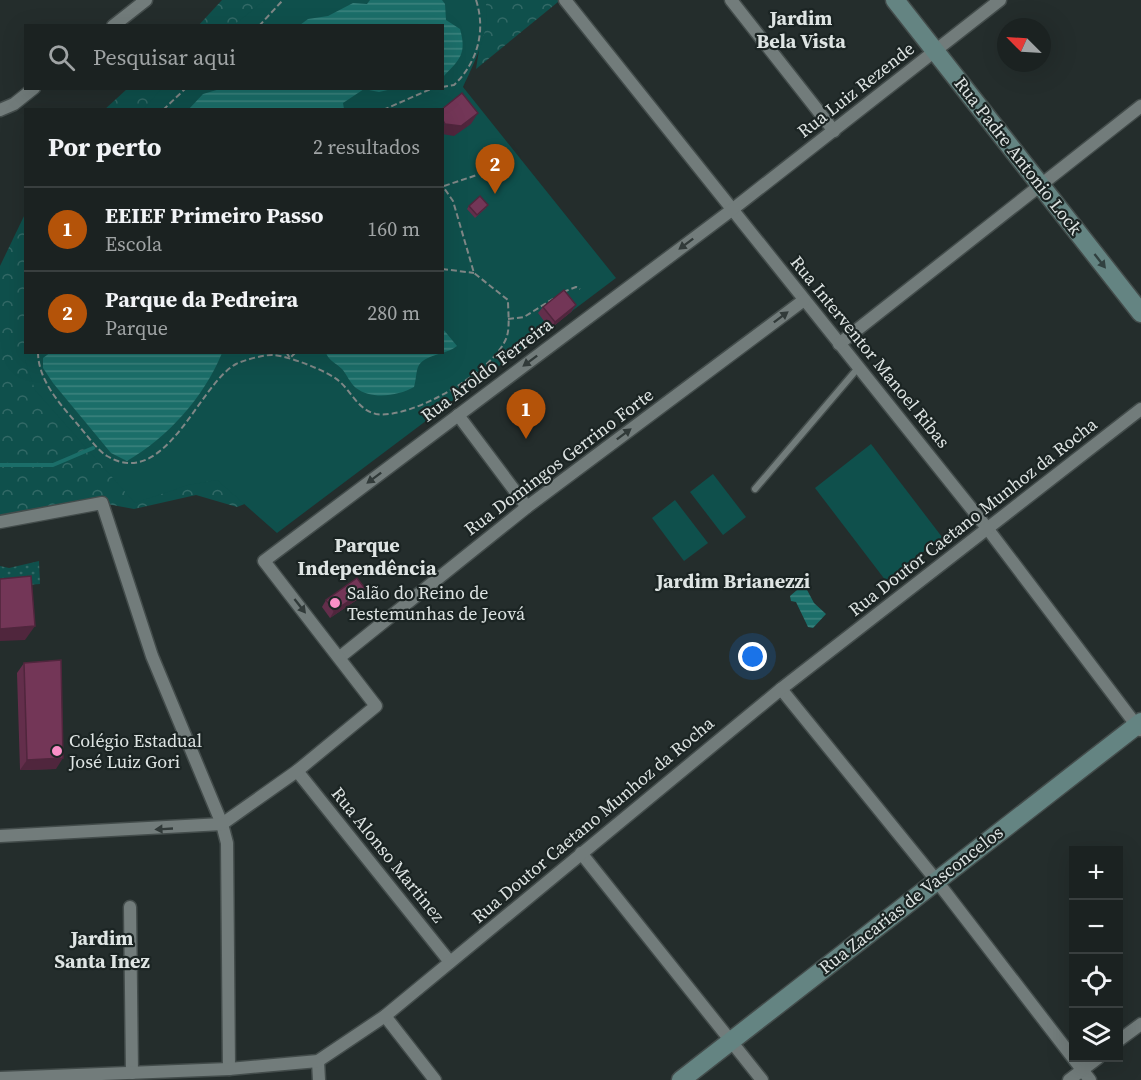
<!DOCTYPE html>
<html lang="pt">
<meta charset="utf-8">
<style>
:root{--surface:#1b2221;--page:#282f2e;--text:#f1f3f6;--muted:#a0a4a5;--line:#393f3f;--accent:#b45309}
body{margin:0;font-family:"Source Serif 4",serif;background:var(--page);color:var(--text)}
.controls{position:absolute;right:18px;bottom:18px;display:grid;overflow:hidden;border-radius:0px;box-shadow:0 6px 24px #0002}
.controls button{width:54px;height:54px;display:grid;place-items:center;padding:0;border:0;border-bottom:2px solid var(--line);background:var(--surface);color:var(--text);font:30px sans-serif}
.compass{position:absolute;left:997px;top:18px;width:54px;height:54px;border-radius:50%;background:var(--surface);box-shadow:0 6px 24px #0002;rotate:294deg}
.you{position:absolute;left:753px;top:657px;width:21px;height:21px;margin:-15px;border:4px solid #fff;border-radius:50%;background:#1a73e8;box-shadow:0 0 0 9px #1a73e833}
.badge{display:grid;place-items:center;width:39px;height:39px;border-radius:50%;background:var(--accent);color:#fff;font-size:20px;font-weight:700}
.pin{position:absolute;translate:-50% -50px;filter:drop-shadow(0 2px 3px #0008)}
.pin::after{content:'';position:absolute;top:32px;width:21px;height:18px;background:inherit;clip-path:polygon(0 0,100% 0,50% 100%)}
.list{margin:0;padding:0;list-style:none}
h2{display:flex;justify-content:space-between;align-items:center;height:78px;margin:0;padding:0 24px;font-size:26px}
h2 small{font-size:20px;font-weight:400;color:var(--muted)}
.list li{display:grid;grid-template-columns:39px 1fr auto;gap:18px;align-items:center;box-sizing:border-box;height:84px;padding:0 24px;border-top:2px solid var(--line)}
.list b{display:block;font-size:22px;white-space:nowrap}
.list p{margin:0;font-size:20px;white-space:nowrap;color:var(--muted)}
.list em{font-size:20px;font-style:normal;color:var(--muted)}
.icon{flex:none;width:33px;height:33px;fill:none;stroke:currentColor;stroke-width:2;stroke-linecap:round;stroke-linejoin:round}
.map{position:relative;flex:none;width:1141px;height:1080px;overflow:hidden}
.search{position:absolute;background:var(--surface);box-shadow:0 6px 24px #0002;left:24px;top:24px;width:420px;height:66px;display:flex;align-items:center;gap:15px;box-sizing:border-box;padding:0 21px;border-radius:0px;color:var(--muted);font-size:22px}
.panel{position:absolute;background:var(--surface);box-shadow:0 6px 24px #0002;left:24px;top:108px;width:420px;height:246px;border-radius:0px}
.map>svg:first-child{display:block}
</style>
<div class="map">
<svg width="1141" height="1080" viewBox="0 0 1141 1080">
<defs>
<pattern id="grass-dots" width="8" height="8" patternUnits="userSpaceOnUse" patternTransform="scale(1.5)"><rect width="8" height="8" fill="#0f504c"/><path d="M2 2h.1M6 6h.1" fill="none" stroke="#326966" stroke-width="1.8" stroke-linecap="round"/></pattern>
<pattern id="forest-crowns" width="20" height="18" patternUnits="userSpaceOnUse" patternTransform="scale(1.5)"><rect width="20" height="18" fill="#0f504c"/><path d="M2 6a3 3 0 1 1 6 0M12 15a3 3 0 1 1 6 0" fill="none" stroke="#326966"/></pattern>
<pattern id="water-rules" width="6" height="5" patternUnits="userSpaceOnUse" patternTransform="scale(1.5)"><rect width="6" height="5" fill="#1b6e69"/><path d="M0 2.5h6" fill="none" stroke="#3c837e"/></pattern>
</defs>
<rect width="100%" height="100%" fill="#242d2c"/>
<path fill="url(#grass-dots)" d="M39 561 40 584 0 587V566L9 568Z"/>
<g fill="url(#forest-crowns)">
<path d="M222 0H276L251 25 198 26Z"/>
<path d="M480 0H558V2L476 69 483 25Z"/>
<path d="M127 89H168L150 109 104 110Z"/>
<path d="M25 214 26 352 244 370 262 497 237 507 196 495 134 509 85 500 0 518V266Z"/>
</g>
<g fill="#0f504c">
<path d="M265 0H485C493 26 474 64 463 87L616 278 277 533 217 480 188 485 135 503 35 390 25 360V319L26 352H442V110L144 109 161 89 442 88V26L234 25Z"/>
<path d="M871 444 942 537 886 581 815 488Z"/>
<path d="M713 474 746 517 723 535 690 492Z"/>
<path d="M675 500 708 543 684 561 652 518Z"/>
</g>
<g fill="url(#water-rules)">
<path d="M370 0H442L445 4 446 20 460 29C467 54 460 59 443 77L442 26 300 25 308 19 328 16 353 3 367 4Z"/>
<path d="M220 89V88L392 89 379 92 364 89 343 103 344 109H189L203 94Z"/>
<path d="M443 329 457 346C446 355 424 354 418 367 416 372 416 381 414 387 398 396 372 400 356 388 350 383 347 375 342 369 336 363 329 361 326 353L442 352Z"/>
<path d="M51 352H222V353C204 397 168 437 127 461L111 453 53 383 43 368V358Z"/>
<path d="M806 588 814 603 826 614 813 628 808 627 796 602 791 601 790 596 797 590Z"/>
</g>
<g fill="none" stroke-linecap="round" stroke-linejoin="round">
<path stroke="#1b6e69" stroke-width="4" d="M0 465H53L93 448"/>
<defs>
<path id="lane" d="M755 489 858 368"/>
<g id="street">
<path d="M565 0 987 528 1140 730"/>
<path d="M731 0 834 131"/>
<path d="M113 26 146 0"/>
<path d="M0 110 14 104 34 88"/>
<path d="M839 344 1141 106"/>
<path d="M458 415 527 507"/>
<path d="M0 522 102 503 152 656 222 824 227 843 229 1069"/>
<path d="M340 657 527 507 804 300"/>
<path d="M781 689 936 880 1090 1080"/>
<path d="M297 771 450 962"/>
<path d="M0 836 222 824 297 771 376 706 264 561 733 209 1000 0"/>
<path d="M581 853 762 1080"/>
<path d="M130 907 132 1073"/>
<path d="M385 1016 435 1080"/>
<path d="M1118 1041 1141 1024"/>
<path d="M318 1061 319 1080"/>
<path d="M0 1078 229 1069 318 1061 385 1016 781 689 1141 409"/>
<path d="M1069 1080 1098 1058"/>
</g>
<g id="secondary">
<path d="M895 0 1141 313"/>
<path d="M681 1080 1141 722"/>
</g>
</defs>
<use href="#lane" stroke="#434c4b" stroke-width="9"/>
<use href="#street" stroke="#434c4b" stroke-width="15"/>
<use href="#secondary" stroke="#434c4b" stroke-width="21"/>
<g stroke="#7f8786" stroke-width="2" stroke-dasharray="6 3" stroke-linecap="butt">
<path d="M259 26 283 0"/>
<path d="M442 87 454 85C478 62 486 30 476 0"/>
<path d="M163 110 186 88"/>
<path d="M383 110 433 88"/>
<path d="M444 186 477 175"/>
<path d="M442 269 474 273"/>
<path d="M563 292 576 287 580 289"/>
<path d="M508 319 524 317 556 297"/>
<path d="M38 352C38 381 61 405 79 426 87 435 97 450 107 456 166 491 198 385 236 364 244 360 263 355 272 355 286 355 328 371 339 381 351 391 358 410 376 414 411 420 497 370 507 336 510 326 508 311 508 300L474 273 453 201 442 185"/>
<path d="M286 352 290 358 296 352"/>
</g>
<use href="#lane" stroke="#727c7b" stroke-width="6"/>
<use href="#street" stroke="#727c7b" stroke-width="12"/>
<use href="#secondary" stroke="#648482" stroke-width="18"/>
</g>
<g fill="#632e4b">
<path d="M469 206 486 208 475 218 467 209Z"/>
<path d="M576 305 571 312 550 329 538 313 543 307Z"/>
<path d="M361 597 330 618 322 607 326 600Z"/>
<path d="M24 663 56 769 20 770 17 673Z"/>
</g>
<g fill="#50263d">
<path d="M478 113 471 124 454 136 442 134V128L445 124Z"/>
<path d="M576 305 571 312 550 329 555 322Z"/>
<path d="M366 590 361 597 330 618 334 611Z"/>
<path d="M35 626 25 640 0 641V629Z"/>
<path d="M63 758 56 769 20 770 27 760Z"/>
</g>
<g fill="#733657" stroke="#50263d" stroke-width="1.5">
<path d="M462 93 478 113 461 126 445 124 442 119V110H441Z"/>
<path d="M480 196 488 205 477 215 469 206Z"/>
<path d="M564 290 576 305 555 322 543 307Z"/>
<path d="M31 576 35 626 0 629V579Z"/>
<path d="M357 578 366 590 334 611 326 600Z"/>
<path d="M61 660 63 758 27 760 24 663Z"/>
</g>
<defs><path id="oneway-solid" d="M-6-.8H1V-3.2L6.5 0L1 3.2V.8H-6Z" transform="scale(1.5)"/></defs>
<g fill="#313a39">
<use href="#oneway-solid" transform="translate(686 244) rotate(143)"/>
<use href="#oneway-solid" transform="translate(781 317) rotate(-37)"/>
<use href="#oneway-solid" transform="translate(530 361) rotate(143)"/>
<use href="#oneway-solid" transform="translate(624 434) rotate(-37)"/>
<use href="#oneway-solid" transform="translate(374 478) rotate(143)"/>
<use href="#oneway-solid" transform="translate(300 606) rotate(52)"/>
<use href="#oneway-solid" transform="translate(164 829) rotate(177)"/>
</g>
<use fill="#314140" href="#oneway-solid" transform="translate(1100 261) rotate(52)"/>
<g fill="#fa8fc7" stroke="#1b2423" stroke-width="2">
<circle cx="335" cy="603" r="6"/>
<circle cx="57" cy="751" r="6"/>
</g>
<g text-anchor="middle" stroke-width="4.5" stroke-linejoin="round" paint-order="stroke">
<g font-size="18" fill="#dee4e3" stroke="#1b2423">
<text transform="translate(856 90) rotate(-38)" y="6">Rua Luiz Rezende</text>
<text transform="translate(1018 156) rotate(52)" y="6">Rua Padre Antonio Lock</text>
<text transform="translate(870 352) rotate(51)" y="6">Rua Interventor Manoel Ribas</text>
<text transform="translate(487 370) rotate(-37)" y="6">Rua Aroldo Ferreira</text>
<text transform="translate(559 462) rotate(-37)" y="6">Rua Domingos Gerrino Forte</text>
<text transform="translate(973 517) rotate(-38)" y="6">Rua Doutor Caetano Munhoz da Rocha</text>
<text transform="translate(593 820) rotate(-40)" y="6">Rua Doutor Caetano Munhoz da Rocha</text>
<text transform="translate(388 855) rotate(51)" y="6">Rua Alonso Martinez</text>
<text transform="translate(911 900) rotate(-38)" y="6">Rua Zacarias de Vasconcelos</text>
</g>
<g font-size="18" fill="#dee4e3" stroke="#1b2423" text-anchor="start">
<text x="347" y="599">Salão do Reino de<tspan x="347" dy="21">Testemunhas de Jeová</tspan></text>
<text x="69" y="747">Colégio Estadual<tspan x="69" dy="21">José Luiz Gori</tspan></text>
</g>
<g font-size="20" font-weight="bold" fill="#dee4e3" stroke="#1b2423">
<text x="801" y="25">Jardim<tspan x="801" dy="23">Bela Vista</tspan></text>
<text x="367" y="552">Parque<tspan x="367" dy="23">Independência</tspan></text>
<text x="733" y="588">Jardim Brianezzi</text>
<text x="102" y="945">Jardim<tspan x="102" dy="23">Santa Inez</tspan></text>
</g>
</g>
</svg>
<div class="controls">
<button>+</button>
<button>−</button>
<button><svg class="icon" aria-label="locate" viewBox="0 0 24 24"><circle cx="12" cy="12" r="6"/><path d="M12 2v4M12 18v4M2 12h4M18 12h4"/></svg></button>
<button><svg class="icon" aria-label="layers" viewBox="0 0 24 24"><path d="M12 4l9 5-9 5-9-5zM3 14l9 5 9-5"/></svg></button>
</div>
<svg class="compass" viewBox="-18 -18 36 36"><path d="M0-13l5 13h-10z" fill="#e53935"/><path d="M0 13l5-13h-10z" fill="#a0a4a5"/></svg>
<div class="you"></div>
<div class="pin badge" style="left:526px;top:439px">1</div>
<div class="pin badge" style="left:495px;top:194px">2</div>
<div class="search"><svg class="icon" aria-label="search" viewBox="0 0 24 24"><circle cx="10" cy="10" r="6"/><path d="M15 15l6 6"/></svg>Pesquisar aqui</div>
<section class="panel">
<h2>Por perto<small>2 resultados</small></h2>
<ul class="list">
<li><span class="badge">1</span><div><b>EEIEF Primeiro Passo</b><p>Escola</p></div><em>160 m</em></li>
<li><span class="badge">2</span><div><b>Parque da Pedreira</b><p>Parque</p></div><em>280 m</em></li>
</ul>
</section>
</div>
